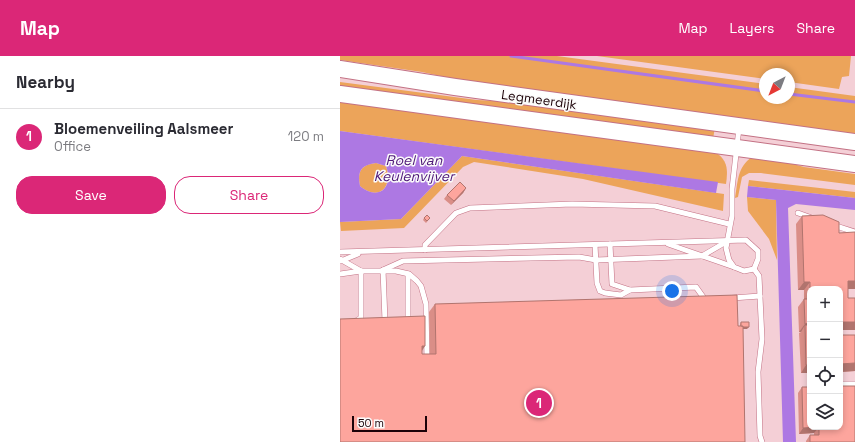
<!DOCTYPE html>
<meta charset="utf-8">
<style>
:root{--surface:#fff;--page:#f7f7f7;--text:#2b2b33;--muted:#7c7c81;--line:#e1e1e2;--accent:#db2777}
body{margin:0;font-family:"Space Grotesk",sans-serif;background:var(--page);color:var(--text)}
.controls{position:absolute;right:12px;bottom:12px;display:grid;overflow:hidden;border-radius:8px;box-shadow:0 2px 6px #0003}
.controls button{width:36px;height:36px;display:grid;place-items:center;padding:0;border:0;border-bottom:1px solid var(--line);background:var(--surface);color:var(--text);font:20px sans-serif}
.compass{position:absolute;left:419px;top:12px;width:36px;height:36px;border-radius:50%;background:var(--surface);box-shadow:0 2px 6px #0003;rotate:222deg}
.scale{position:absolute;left:12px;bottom:10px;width:75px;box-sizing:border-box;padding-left:4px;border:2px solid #1c0208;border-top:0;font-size:11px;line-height:14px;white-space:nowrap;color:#1c0208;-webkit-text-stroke:3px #fbfbfb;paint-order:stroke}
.you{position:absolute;left:332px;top:235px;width:14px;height:14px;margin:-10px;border:3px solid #fff;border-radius:50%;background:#1a73e8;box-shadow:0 0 0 6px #1a73e833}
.badge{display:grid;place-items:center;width:26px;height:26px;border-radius:50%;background:var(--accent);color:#fff;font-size:13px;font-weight:700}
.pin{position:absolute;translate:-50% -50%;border:2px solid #fff;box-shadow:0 1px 4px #0006}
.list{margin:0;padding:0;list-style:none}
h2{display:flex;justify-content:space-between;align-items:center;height:52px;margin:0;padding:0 16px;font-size:17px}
h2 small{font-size:13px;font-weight:400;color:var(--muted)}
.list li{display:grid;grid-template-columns:26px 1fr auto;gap:12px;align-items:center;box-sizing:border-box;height:56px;padding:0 16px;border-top:1px solid var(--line)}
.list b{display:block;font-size:15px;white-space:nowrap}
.list p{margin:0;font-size:13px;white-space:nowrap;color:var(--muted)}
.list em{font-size:13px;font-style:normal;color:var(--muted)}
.actions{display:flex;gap:8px;padding:12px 16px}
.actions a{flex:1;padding:9px 0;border:1px solid var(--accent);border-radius:16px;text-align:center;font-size:14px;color:var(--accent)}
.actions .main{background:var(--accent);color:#fff}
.icon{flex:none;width:22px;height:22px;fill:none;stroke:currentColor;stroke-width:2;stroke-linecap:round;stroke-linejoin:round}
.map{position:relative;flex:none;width:515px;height:386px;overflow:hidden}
header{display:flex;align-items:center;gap:24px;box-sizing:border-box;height:56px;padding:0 20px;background:var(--accent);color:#fff}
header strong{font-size:19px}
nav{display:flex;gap:22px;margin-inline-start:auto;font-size:14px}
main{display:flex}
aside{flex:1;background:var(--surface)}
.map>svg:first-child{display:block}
</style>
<header>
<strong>Map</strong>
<nav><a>Map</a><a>Layers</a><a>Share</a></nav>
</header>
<main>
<aside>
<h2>Nearby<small></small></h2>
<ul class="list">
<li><span class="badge">1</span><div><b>Bloemenveiling Aalsmeer</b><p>Office</p></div><em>120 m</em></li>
</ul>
<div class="actions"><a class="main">Save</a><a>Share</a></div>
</aside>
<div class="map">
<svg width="515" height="386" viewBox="0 0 515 386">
<rect width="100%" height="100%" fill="#f4cfd6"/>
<g fill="#eca45a">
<path d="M0 0H217L425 28V42H449V31L515 40V80L119 24 82 16 0 4Z"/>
<path d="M257 0H511L509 20 502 21 499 33 449 26V18H425V23Z"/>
<path d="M0 26 137 44 175 46V48H191L375 71 373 83 0 33Z"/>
<path d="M0 44 375 96C388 104 388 114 386 128L0 75Z"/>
<path d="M122 100 384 138 383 155 243 123 134 106 123 111 64 172 1 175 0 166 61 163Z"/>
<path d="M412 101 446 106 464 111 515 118V129L421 117H409L402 121 398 141 395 142C398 126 397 111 412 101Z"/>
<path d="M36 107 46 110C53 131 39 146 20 130 17 115 21 109 36 107Z"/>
<path d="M409 124 515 136V142L408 130Z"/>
<path d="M407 141 436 144 437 204 429 183 408 155Z"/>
</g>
<g fill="#ad78e3" fill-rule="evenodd">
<path d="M0 75 378 126 376 137 122 100 61 163 0 166ZM36 107 46 110C54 131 39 146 20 130 17 115 21 109 36 107Z"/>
<path d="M408 130 515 142V154L456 148 448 152 456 386H443L436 144 407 141Z"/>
</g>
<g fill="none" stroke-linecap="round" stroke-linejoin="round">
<g stroke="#ad78e3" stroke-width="3">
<path d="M171 0 425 35"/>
<path d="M449 38 515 46"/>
</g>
<defs>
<g id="lane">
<path d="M399 72 392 133V160L386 192 389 204 394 211 404 215 414 213"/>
<path d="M458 157 472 162"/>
<path d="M493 169 515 176"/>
<path d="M270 188 272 228 290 234"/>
<path d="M328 188 394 211"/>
<path d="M255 189 257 227 260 235 265 237 281 239 290 234 356 231 366 245"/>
<path d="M85 194V189L116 157 130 152 232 148 315 150 389 168"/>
<path d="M0 196 406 184 418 195V203L414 213"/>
<path d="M0 203 21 215"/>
<path d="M1 205 18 198"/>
<path d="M414 213 419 220 422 283 418 316 420 380 422 386"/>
<path d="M43 214 63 205 239 201 256 204 362 200 386 186"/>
<path d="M43 214 45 265H47"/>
<path d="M0 218 21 215H56L69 218 77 225 81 230 86 248 87 305"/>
<path d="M392 242 420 240"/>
<path d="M16 265 21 262V215"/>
<path d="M65 265H68V218"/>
<path d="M500 328H515"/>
</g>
<g id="primary">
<path d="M0 13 115 31 515 86"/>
<path d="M0 38 515 108"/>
</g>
</defs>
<use href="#lane" stroke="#c37184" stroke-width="6"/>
<use href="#primary" stroke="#c37184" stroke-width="18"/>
<use href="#lane" stroke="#fff" stroke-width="5"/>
<use href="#primary" stroke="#fff" stroke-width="16"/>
</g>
<g fill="#da8e87">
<path d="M126 132 123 137 111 149 104 143 107 139Z"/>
<path d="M462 160 499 177 515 233H508L502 274V279H515V315L500 316V233H470V317H461L459 277 461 276H459L458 251 464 243V234H458L456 168Z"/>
<path d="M84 162H90L86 167 83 164Z"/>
<path d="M95 248 398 270H400V268L401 266 407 273H403L0 386 82 295V298H90L89 256Z"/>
<path d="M462 331 500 371 515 386H466V385L470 379H474V377L459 378 458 337Z"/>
</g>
<g fill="#b1746e">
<path d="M126 132 123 137 111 149 114 145Z"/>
<path d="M508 225H515V233H502Z"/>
<path d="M464 226H470L464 234H458Z"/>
<path d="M502 266H515V274H500Z"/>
<path d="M470 267V275L465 269 461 276H459L465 268Z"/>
<path d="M401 271H409L407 273H400Z"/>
<path d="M82 290H85L80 298Z"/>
<path d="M515 307V315L500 316V308Z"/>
<path d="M466 309H470V317H461Z"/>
<path d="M479 371 474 377 459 378 463 372Z"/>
</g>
<g fill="#fda59d" stroke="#b1746e">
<path d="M120 126 126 132 114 145 107 139Z"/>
<path d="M87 159 90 162 87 165 84 162Z"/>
<path d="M483 159 499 166V177L515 176V225H508V242H515V266H502V279H515V307L500 308V233H470V226H464L462 160Z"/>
<path d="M397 239 398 270H403L405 386H0V263L85 260V290H82V298H96L95 248Z"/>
<path d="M464 243H470V267L465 268Z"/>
<path d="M401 266H409V271H403V270H401Z"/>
<path d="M465 269H470V309H466Z"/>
<path d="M500 330H515V386H470V379H479V371L463 372 462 331H470V371H500Z"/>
</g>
<g text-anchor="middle" stroke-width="3" stroke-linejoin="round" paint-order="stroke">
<g font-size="13" fill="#1c0208" stroke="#fbfbfb">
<text transform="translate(199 43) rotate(8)" y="5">Legmeerdijk</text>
</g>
<g font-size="14" font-style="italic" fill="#4d1677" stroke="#fbfbfb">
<text x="74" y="109">Roel van<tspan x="74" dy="16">Keulenvijver</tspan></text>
</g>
</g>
</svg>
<div class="controls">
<button>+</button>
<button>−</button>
<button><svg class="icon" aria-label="locate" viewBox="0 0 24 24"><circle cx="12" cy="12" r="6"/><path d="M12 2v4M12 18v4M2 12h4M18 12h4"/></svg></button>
<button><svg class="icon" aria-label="layers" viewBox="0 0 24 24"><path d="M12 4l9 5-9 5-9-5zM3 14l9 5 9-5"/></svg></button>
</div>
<svg class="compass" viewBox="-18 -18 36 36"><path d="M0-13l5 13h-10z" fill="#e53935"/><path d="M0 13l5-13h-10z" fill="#7c7c81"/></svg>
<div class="scale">50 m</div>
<div class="you"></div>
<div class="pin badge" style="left:199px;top:347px">1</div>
</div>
</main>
